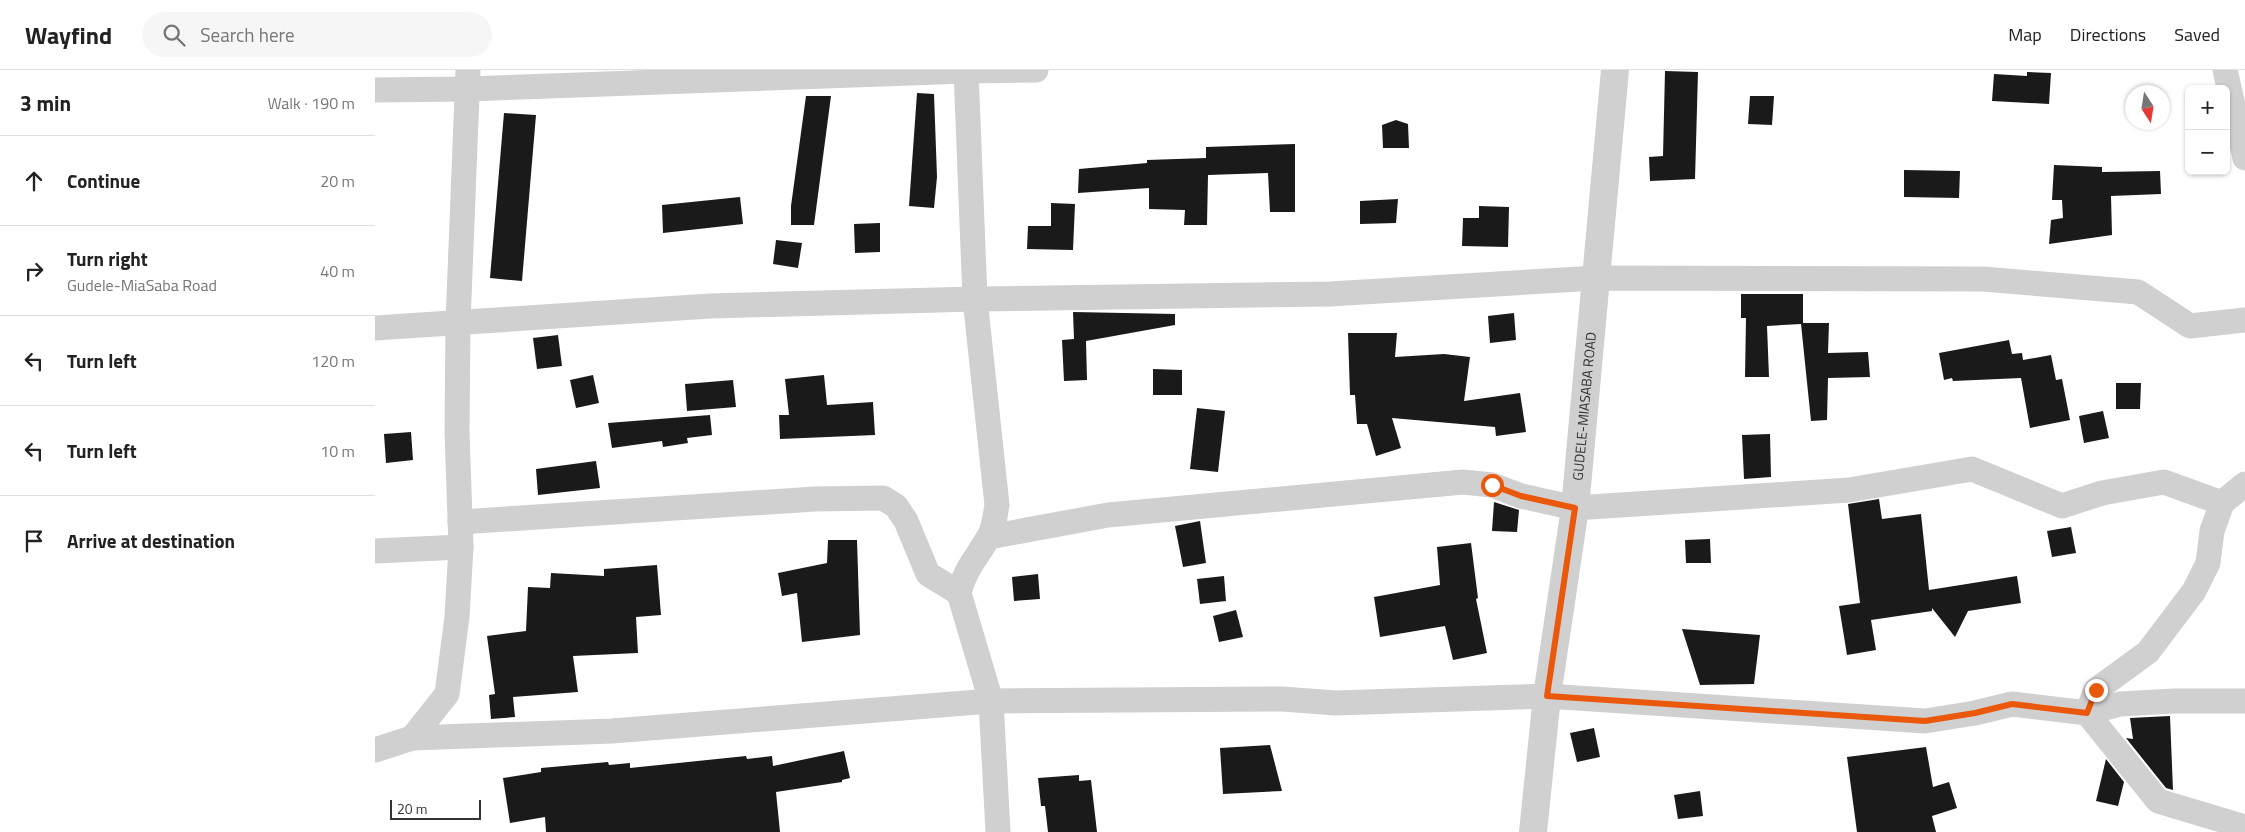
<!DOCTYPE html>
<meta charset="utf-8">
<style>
:root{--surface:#fff;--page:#f6f6f6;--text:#222;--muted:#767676;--line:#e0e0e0}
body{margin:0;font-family:"Titillium Web",sans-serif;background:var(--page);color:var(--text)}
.controls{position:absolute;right:15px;top:15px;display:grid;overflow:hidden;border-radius:8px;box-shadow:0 1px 4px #0004}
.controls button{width:45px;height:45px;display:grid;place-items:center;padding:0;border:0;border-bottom:1px solid var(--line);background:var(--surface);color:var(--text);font:25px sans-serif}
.compass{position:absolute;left:1750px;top:15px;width:45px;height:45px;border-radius:50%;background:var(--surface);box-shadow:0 1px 4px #0004;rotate:168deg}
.scale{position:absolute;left:15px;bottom:12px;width:91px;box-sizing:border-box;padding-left:5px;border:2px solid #333;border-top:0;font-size:14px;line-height:18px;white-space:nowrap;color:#333;-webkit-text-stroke:4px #fff;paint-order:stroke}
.stop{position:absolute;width:15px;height:15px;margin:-11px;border:4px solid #ea580c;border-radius:50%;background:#fff}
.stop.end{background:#ea580c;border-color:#fff;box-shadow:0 1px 5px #0008}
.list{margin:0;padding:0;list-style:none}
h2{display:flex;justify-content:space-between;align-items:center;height:65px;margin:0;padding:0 20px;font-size:21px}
h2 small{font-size:16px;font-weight:400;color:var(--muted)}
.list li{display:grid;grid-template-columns:32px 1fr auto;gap:15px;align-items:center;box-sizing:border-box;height:90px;padding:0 20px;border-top:1px solid var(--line)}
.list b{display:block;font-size:19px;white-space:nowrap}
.list p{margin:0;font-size:16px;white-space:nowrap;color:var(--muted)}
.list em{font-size:16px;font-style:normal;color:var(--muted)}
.icon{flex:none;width:28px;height:28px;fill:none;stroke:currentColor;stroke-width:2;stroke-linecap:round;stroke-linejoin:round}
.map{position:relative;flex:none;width:1870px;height:762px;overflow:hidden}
header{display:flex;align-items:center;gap:30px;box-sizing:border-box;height:70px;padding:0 25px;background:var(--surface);border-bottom:1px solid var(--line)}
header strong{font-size:24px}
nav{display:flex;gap:28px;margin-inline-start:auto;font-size:18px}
.search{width:350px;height:45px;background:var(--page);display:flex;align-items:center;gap:12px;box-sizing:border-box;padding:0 18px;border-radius:28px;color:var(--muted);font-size:19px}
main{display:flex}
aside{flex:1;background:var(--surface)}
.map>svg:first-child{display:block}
</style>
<header>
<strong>Wayfind</strong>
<div class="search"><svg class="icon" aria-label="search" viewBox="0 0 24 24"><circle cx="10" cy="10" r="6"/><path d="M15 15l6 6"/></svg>Search here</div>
<nav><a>Map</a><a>Directions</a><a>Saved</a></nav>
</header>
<main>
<aside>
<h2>3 min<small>Walk · 190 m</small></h2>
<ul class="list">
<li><svg class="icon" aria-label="ahead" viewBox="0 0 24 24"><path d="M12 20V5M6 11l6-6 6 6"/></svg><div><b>Continue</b></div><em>20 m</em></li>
<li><svg class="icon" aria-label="right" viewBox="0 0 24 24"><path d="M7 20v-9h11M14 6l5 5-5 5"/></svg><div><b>Turn right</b><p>Gudele-MiaSaba Road</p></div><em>40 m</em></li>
<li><svg class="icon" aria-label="left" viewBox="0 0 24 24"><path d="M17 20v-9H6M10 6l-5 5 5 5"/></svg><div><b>Turn left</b></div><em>120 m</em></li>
<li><svg class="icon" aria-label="left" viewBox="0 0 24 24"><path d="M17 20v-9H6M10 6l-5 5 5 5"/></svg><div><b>Turn left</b></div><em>10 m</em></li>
<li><svg class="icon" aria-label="arrive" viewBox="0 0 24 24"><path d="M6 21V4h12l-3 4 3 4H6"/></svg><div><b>Arrive at destination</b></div></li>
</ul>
</aside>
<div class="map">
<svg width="1870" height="762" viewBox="0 0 1870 762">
<rect width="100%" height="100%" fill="#fff"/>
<g fill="#1a1a1a">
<path d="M1290 1 1323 2 1320 109 1275 111 1274 87 1288 86Z"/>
<path d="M1652 2 1676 3 1674 34 1617 31 1619 4 1652 6Z"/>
<path d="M542 23 559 24 562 107 559 138 534 136Z"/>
<path d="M431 26H456L439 155H416V136Z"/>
<path d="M1375 26H1399L1397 55 1373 54Z"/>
<path d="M129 43 161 45 147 211 115 208Z"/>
<path d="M1021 50 1033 54 1034 78H1008L1007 55Z"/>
<path d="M920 74V142H895L893 103 833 105 832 155H809L810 140 774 139V118L703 123 704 99 772 93V90L831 88V77Z"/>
<path d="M1679 95 1727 97V102L1785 101 1786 124 1736 126 1737 165 1674 174 1676 150 1688 148 1687 130H1677Z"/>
<path d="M1529 100 1585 101 1584 128 1529 127Z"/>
<path d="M365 127 368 154 288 163 287 135Z"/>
<path d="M1023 129 1021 153 985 154V131Z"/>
<path d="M676 133 700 134 698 180 652 179 653 156H676Z"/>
<path d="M1104 136 1134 137 1133 177 1087 176 1088 148H1104Z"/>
<path d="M505 153V182L480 183 479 154Z"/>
<path d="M401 170 427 173 423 198 398 194Z"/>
<path d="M1366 224H1428V253H1454L1453 283 1493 282 1495 307 1453 308 1452 350 1436 351 1426 254 1392 256 1394 307H1370L1371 248H1366Z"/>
<path d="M698 242 800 244V255L711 271 712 310 689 311 687 270 699 269Z"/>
<path d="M1139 243 1141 270 1115 273 1113 246Z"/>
<path d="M973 263H1022L1020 287 1069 284 1095 287 1089 331 1145 323 1151 362 1121 366 1120 357 1017 348 1026 378 1001 386 992 354H982L980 325H975Z"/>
<path d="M183 265 187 296 162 299 158 268Z"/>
<path d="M1634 270 1637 284 1647 283 1648 290 1676 285 1681 310 1687 309 1695 350 1655 358 1646 308 1578 311 1577 308 1569 310 1564 283Z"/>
<path d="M778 299 807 300V325H778Z"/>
<path d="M218 305 224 333 201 338 195 310Z"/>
<path d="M449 305 452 335 498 332 500 365 405 369 404 345H414L410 309Z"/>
<path d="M358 310 361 337 312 341 310 314Z"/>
<path d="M1741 313H1766L1765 339H1741Z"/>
<path d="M822 338 850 341 843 402 815 399Z"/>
<path d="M1728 341 1734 368 1709 373 1704 346Z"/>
<path d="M335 345 337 365 312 368 313 373 288 377 287 371 237 378 233 353Z"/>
<path d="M36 362 38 390 11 393 9 364Z"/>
<path d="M1395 364 1396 407 1369 409 1367 365Z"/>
<path d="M221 391 225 418 163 425 161 399Z"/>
<path d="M1504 429 1507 449 1546 444 1554 520 1642 506 1646 533 1593 541 1580 567 1557 538V541L1496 550 1501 580 1472 585 1464 536 1485 533 1473 434Z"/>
<path d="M1119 432 1144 440 1142 462 1117 461Z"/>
<path d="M825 451 831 493 808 497 800 456Z"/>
<path d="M1696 457 1701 483 1677 487 1672 461Z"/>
<path d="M1335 469 1336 493H1311L1310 470Z"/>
<path d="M453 470H482L485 565 427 572 422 523 407 526 403 503 452 493Z"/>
<path d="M1096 473 1103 528 1101 529 1112 583 1078 590 1070 556 1005 567 999 527 1065 515 1062 477Z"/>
<path d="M282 495 286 545 261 547 263 583 198 586 203 622 138 627 140 647 116 649 114 625 120 624 112 566 151 561 153 517 175 518 176 503 229 506V499Z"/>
<path d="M663 504 665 529 639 531 637 507Z"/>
<path d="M849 506 851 531 825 534 822 509Z"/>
<path d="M861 540 868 567 844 572 838 546Z"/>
<path d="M1307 559 1385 565 1379 614 1325 615Z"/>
<path d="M1795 646 1798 720 1791 718 1751 668 1758 669 1755 648Z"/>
<path d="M1219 658 1225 687 1202 692 1195 663Z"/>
<path d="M895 675 907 721 848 724 845 678Z"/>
<path d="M1551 677 1558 717 1574 712 1582 738 1557 746 1561 762H1482L1472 687Z"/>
<path d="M469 681 475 708 467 710V712L401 722 405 762H171L170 747 135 753 128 708 166 702V698L233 692 234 695 255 693V698L371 686 372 689 397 686 398 696Z"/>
<path d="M1731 689 1749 712 1743 736 1721 731Z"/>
<path d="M704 705V711L716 710 722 762H673L670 736H666L663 708Z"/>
<path d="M1325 721 1328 746 1303 749 1299 725Z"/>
</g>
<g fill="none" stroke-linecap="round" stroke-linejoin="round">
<g stroke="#d0d0d0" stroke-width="25">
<path d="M591 0 600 229 622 435C620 445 619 460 613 468 601 489 590 499 584 523L616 631 623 762"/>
<path d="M1850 0 1870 88"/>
<path d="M0 20 91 19 591 1 661 0"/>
<path d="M0 258 335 236 600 229 955 224 1221 208 1608 209 1763 222 1815 256 1870 250"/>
<path d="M1847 433 1837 461 1833 493 1819 521 1773 582 1721 620 1712 643 1745 634 1799 631H1870"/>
<path d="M85 452 440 429 508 428 521 436 531 451 553 504 584 523"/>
<path d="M614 467 733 445 1088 412 1117 415 1146 426 1200 438 1474 420 1597 399 1687 436 1727 423 1789 412 1847 433 1870 414"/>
<path d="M0 481 86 477"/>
<path d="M37 668 237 661 616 631 907 629 961 633 1172 626 1550 651 1600 643 1637 634 1712 643 1783 731 1870 757"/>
<path d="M0 680 37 668 72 624 82 547 86 477 82 362 83 253 93 0"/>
</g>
<path stroke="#d0d0d0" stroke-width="28" id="s1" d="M1158 762 1172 626 1200 438 1240 0"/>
</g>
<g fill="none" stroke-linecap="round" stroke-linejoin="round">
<path stroke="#ea580c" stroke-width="6" d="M1117 415 1146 426 1200 438 1172 626 1550 651 1600 643 1637 634 1712 643 1721 620"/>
</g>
<g text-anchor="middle" stroke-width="5" stroke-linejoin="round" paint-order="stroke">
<g font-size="14" fill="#333" stroke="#fff">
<text dy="5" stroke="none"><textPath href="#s1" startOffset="429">GUDELE-MIASABA ROAD</textPath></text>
</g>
</g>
</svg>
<div class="controls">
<button>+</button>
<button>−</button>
</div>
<svg class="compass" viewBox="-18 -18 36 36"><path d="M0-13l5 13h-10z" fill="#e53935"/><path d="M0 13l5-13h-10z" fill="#767676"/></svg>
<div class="scale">20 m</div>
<div class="stop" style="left:1117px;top:415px"></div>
<div class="stop end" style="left:1721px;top:620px"></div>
</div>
</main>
